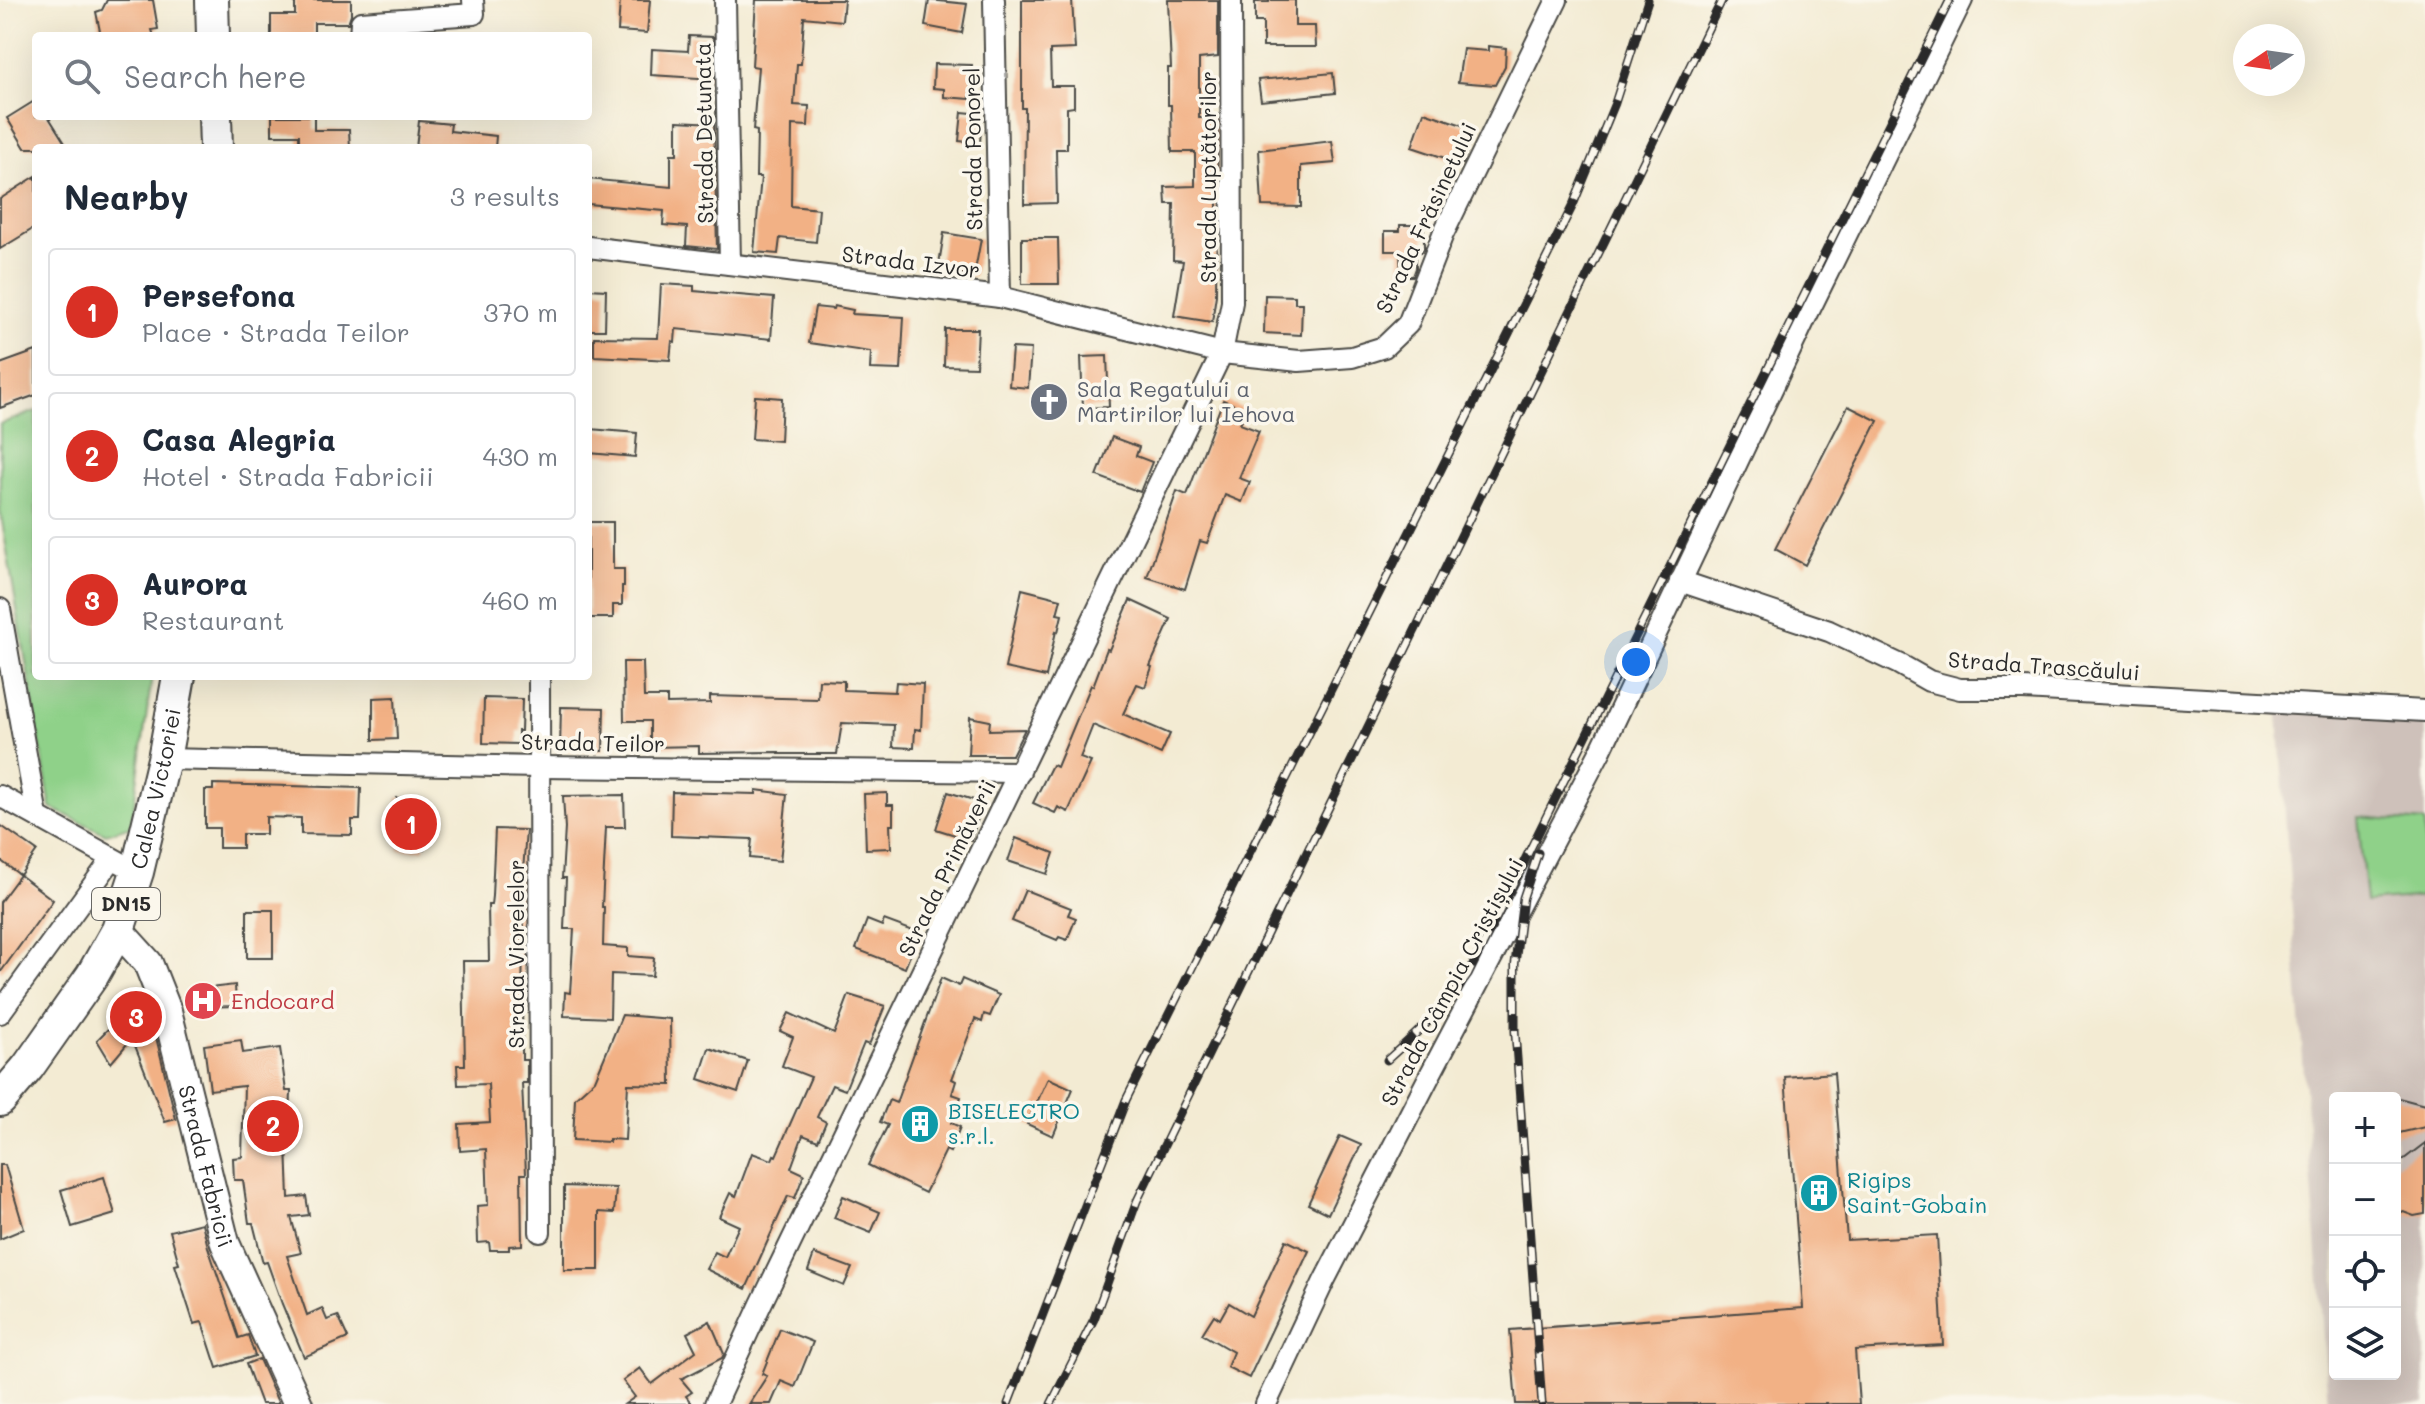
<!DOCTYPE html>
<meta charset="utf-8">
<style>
:root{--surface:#fff;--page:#f6f6f7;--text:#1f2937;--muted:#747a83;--line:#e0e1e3;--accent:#d93025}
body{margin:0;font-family:Mali,sans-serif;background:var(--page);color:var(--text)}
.controls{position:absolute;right:24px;bottom:24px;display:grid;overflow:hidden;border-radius:8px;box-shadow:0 8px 32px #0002}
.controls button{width:72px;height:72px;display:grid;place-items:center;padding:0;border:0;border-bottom:2px solid var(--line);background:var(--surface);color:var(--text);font:40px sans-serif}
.compass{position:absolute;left:2233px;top:24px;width:72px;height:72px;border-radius:50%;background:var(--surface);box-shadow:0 8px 32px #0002;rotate:257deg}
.you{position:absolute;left:1636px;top:662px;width:28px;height:28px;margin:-20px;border:6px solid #fff;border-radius:50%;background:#1a73e8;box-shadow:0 0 0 12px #1a73e833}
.badge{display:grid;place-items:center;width:52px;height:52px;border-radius:50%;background:var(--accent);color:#fff;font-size:26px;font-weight:700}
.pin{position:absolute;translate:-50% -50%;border:4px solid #fff;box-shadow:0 2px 8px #0006}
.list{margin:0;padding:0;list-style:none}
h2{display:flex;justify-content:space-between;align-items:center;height:104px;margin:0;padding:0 32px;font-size:34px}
h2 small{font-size:26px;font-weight:400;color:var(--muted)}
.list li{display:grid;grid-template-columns:52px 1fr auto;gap:24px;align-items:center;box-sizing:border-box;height:128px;margin:0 16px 16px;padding:0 16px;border:2px solid var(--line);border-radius:8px}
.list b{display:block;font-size:30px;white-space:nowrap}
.list p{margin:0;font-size:26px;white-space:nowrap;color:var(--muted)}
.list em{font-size:26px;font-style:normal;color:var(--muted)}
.icon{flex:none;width:44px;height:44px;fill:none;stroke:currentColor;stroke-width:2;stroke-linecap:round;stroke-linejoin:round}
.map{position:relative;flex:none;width:2425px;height:1404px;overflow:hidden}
.search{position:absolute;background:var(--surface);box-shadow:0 8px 32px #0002;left:32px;top:32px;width:560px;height:88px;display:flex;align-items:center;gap:20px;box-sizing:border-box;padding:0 28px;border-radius:8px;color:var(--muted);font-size:30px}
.panel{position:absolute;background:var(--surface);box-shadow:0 8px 32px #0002;left:32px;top:144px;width:560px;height:536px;border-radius:8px}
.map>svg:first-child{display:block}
</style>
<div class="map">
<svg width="2425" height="1404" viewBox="0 0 2425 1404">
<rect width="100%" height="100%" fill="#fbf7ec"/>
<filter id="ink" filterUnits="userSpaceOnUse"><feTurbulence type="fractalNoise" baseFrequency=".0125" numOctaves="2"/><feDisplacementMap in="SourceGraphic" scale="16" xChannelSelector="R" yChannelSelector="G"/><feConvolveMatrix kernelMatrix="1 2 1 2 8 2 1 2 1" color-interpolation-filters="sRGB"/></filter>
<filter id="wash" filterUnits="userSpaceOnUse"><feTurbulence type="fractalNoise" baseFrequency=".006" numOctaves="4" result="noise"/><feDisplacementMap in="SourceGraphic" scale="32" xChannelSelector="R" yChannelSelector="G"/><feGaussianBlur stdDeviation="1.8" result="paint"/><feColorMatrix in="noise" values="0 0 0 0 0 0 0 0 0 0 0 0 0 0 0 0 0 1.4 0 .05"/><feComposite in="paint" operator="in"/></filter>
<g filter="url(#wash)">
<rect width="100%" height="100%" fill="#f3ebd3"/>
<path fill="#cec1ba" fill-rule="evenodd" d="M2277 703 2425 713V1404H2328ZM2335 1098H2395V1374H2335Z"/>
<g fill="#8fd189" stroke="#5d7e5a" stroke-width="2">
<path d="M36 411V676H152L131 826 106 834 51 808 0 510V424Z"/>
<path d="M2358 817 2425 822V897L2366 902Z"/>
</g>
<g id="blocks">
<g fill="#f2b185">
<path d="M107 0H153L158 29 152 30 154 36H101L96 12 102 10Z"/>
<path d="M295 0H351V14L348 23H314V36H271V15H295Z"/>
<path d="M620 0H650L647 33 618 31Z"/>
<path d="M756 0H844L842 21 804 17 801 64H797L794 105 809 106 808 126 792 125 791 206 819 209 816 242 780 238 778 254 754 252 761 177H756L757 131 753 130 758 67 752 66Z"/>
<path d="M929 0 967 4 962 33 925 26Z"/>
<path d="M1022 0H1072L1075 49 1050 50 1051 86H1074V107L1067 108V149H1056L1057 203 1024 204 1025 108H1022Z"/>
<path d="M1168 0H1218V57L1199 59V118H1218L1216 295 1212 322 1174 316 1183 261 1173 260 1174 204H1166L1165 187 1195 186V152H1172L1171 105H1168V68H1171Z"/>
<path d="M1269 0H1295V26H1315L1316 47H1263V22H1255V2H1269Z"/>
<path d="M689 36 713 37 714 79 651 75 652 49 688 51Z"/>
<path d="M1488 46 1506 48 1505 66 1495 85 1458 82 1463 49 1488 51Z"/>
<path d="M934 64 972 65 970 99 944 97V89L933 88Z"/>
<path d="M1333 73 1335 93 1261 101 1258 80Z"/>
<path d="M36 100V116H48L68 148H25L7 118Z"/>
<path d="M962 112 982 114 980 143 959 141Z"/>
<path d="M1424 112 1474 129 1463 164 1412 147Z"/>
<path d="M272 116H314V130H349L350 148H299V135H272Z"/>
<path d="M419 121 451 124 450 131 496 136 495 148H416Z"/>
<path d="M677 121 714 123 717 249 686 246 687 227 663 225 664 211 588 204V179L671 187V154H677Z"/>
<path d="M1332 141 1335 163 1301 166V207L1262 206 1259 150Z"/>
<path d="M36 176V227L0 249V199Z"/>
<path d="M1400 225H1417V230H1424V248L1422 252H1416V268L1413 276H1401L1400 251H1385V231H1400Z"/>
<path d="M944 233 981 239 974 276 938 270Z"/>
<path d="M1022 238H1058L1059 284H1022Z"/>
<path d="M661 284 694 286V291L774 298 771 339 676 329 675 342 672 341 670 360 594 356V337L658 338Z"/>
<path d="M588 289 606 290 605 330H588Z"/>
<path d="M1265 295 1295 296V303H1302L1301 335 1264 333Z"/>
<path d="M834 306 853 310 852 314 904 317 901 370 870 369 871 352 809 343 815 307 833 309Z"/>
<path d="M945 329H978L976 367 944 366Z"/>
<path d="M1012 348 1031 349 1028 388 1009 386Z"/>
<path d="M36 351V395L0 408V364Z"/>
<path d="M1107 356 1109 407 1083 408 1081 357Z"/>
<path d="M755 396 782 398 780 441 752 439Z"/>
<path d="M1223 400 1246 410 1240 424 1259 431 1239 478 1250 482 1242 502 1225 495 1207 543 1200 541 1185 589 1147 577 1177 491 1187 495Z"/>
<path d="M1848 406 1878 421 1805 565 1775 549Z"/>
<path d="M590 429 637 433 635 457 589 453Z"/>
<path d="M1112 437 1139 447 1136 456 1152 462 1140 492 1097 476Z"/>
<path d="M588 522H613V569H624V586H622V605H613V618H588Z"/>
<path d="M1022 589 1061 599 1057 614 1062 615 1058 632 1056 631 1046 677 1005 668Z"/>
<path d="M1130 600 1171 619 1150 666 1152 667 1145 687 1137 684 1123 714 1170 734 1161 754 1093 725 1080 758 1091 762 1068 812 1058 807 1055 813 1033 803 1052 765 1057 767 1091 685 1093 686 1107 649 1109 650Z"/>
<path d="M623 662H643L644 697H667V704L710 703V696L818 699 819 680 844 681V690L895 692 896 682 923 684 921 730 915 729 914 748 893 747 894 725 842 723 837 754H779V752L699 753V746L650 747V721H624Z"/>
<path d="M395 697 397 739 373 740V698Z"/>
<path d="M484 698 522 699 521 731H518V744L483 743Z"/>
<path d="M561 707 604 708 603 751 560 750Z"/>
<path d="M970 717 990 721 989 730 1025 729 1012 755H968Z"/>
<path d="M213 784 361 788 360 820H352V835L301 834V818L266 817V834H242V848H219V828H205V790H213Z"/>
<path d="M756 790 787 794 780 861 750 858 752 839 671 836 672 792 756 794Z"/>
<path d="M948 792 983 803 971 840 936 829Z"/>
<path d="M887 793V805H893V825H890L891 848 866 849 864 794Z"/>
<path d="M624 795 625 827H606L602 907H604L603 946 628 948V956L654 958 652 976 611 974 610 1018 564 1016 565 992 570 993 574 929H564L566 878H562L565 828 563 796Z"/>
<path d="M423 797 424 850H399L397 798Z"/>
<path d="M0 825 37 851 20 875 0 860Z"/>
<path d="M495 829 526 830 523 872 522 1060H527V1083H522L526 1174H521L522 1245 509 1246V1250H490L489 1242 478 1243 477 1206 488 1205 486 1149 460 1151 459 1124 490 1122 488 1084 458 1085 457 1065H465L463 961H489L488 905H491L492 896Z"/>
<path d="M1016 838 1054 853 1047 874 1008 861Z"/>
<path d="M20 875 53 900 0 973V902Z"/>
<path d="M1025 890 1071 908 1068 915 1076 918 1067 940 1059 937 1057 940 1012 921Z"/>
<rect x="247" y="910" width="26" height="48"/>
<path d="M867 920 882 926 884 920 919 933 905 968 856 949Z"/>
<path d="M941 978 959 986 962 979 999 995 990 1016 984 1014 982 1022 975 1019 952 1079 956 1081 952 1094 961 1097 951 1123 960 1127 950 1152 946 1150 925 1193 868 1165 888 1125 880 1122 889 1100 896 1103Z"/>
<path d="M235 985 236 1006 200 1007 201 989Z"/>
<path d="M849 995 885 1006 869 1045 864 1043 845 1090 832 1085 817 1117 826 1122 818 1141 803 1135 791 1168 804 1174 795 1198 788 1196 746 1289 706 1269 715 1252 725 1257 739 1226 719 1217 730 1193 736 1196 752 1153 772 1160 774 1155 776 1156 811 1077 782 1066 793 1037 780 1031 789 1013 834 1034Z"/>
<path d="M136 1001 146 1009 153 1025 176 1119 165 1122 132 1038 111 1063 97 1040Z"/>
<path d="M622 1015 670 1019 671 1085 628 1084 625 1140 609 1139V1142L573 1140 575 1098 595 1080Z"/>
<path d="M241 1040 243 1053 280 1048 286 1091H291L289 1145H287L289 1198 306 1196 309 1215 291 1217 301 1253 287 1256 307 1315 322 1308 327 1320 338 1316 348 1338 304 1357 282 1304 267 1262 263 1263 253 1223H249L243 1180H234L233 1158 242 1157 244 1086 210 1090 204 1045Z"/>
<path d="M709 1048 748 1061 738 1092 699 1079Z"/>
<path d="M1834 1073 1847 1240 1937 1235 1943 1345 1855 1350 1859 1404H1516L1510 1330 1803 1308 1785 1077Z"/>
<path d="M1048 1078 1073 1089 1053 1136 1027 1124Z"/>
<path d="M2395 1097 2425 1105V1127L2395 1134Z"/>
<path d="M1340 1136 1361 1145 1328 1214 1308 1204Z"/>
<path d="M2425 1143V1214L2414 1216 2395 1209V1166Z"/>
<path d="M0 1165H5L24 1229 0 1239Z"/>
<path d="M104 1177 115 1214 72 1227 61 1190Z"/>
<path d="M564 1186 616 1188 614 1213 599 1212V1270H564Z"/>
<path d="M843 1196 880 1212 871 1233 834 1218Z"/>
<path d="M202 1223 208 1247 239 1338 248 1335 255 1356 217 1368 202 1322 194 1324 175 1265 179 1264 170 1231Z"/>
<path d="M1286 1240 1309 1251 1249 1378 1227 1367 1233 1352 1202 1334 1214 1315 1220 1319 1229 1303 1251 1316Z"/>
<path d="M814 1254 852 1268 844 1286 808 1271Z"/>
<path d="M710 1321 724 1354 722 1358 681 1379 692 1392 686 1396 692 1404H625L635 1397 623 1381 640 1368 652 1384 696 1351 687 1333Z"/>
<path d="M780 1329 813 1342 795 1387 781 1381 771 1404H749L767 1376 762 1374Z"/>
<path d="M259 1359 277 1400 279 1404H261L246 1364Z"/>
</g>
</g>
</g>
<g filter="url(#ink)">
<use href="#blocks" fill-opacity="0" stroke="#494844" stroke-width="2"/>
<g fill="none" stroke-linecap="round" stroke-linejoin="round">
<defs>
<g id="street">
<path d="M725 0 730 264"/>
<path d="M994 0 1000 297"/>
<path d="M360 36 361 22 474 14 473 0"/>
<path d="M588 247 1000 297 1222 353 1299 361 1352 357 1384 347 1408 324 1443 234 1557 0"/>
<path d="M1680 581 1829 631 1899 664 1929 681 1960 689H2023L2425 711"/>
<path d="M0 609 37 816"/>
<path d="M539 676 540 1232"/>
<path d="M164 759 540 767 1020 772"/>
<path d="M0 796 123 864"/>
<path d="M0 1013 112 859"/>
<path d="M715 1404 761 1304 1222 353 1232 302 1231 0"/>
<path d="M1266 1404 1324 1281 1431 1073 1601 750 1806 317 1962 0"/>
</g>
<g id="secondary">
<path id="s1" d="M118 930 148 963 167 1011 225 1243 298 1404"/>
</g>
<g id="primary">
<path d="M212 0 213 36"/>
<path d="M215 116 216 148"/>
<path id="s2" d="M0 1100 28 1067 92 976 118 930 137 872 164 759 179 676"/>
</g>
</defs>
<use href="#street" stroke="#494844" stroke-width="24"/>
<use href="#secondary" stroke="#494844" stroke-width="32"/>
<use href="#primary" stroke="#494844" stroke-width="36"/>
<use href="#street" stroke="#fff" stroke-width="20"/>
<use href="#secondary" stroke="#fff" stroke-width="28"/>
<use href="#primary" stroke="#fff" stroke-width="32"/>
<defs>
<g id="rail">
<path d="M1538 853 1523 898 1515 964V1031L1542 1404"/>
<path d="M1387 1060C1417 1033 1445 1008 1468 975L1950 0"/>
<path d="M1008 1404 1126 1100 1573 205 1615 103 1648 0"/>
<path d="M1051 1404 1094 1319 1137 1201 1722 0"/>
</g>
</defs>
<use href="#rail" stroke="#2b2b2b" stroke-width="9"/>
<use href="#rail" stroke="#fbf7ec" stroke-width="6" stroke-dasharray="18" stroke-linecap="butt"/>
</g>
</g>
<defs>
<symbol id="church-disc" viewBox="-11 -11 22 22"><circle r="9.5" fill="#6b7280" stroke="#fbf7ec"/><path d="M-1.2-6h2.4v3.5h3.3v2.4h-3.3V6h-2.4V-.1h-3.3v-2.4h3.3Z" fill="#fff"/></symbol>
<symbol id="hospital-disc" viewBox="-11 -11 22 22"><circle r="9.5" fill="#e0444e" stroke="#fbf7ec"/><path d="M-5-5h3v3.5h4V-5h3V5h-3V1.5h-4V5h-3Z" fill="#fff"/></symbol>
<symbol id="building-disc" viewBox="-11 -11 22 22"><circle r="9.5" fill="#0f9aa8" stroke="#fbf7ec"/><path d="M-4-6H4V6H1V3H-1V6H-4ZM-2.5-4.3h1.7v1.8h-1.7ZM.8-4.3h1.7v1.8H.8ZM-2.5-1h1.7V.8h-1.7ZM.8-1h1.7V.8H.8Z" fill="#fff"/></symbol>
</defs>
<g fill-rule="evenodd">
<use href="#church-disc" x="1027" y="380" width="44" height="44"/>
<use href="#hospital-disc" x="181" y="979" width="44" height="44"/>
<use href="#building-disc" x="898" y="1102" width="44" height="44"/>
<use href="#building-disc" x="1797" y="1171" width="44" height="44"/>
</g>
<g text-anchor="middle" stroke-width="7" stroke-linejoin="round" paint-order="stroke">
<rect fill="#fbf7ec" stroke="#696865" stroke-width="2" x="92" y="888" width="68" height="32" rx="6"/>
<g font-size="20" font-weight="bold" fill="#2b2b2b">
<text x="126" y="911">DN15</text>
</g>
<g font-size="22" fill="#2b2b2b" stroke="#fbf7ec">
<text transform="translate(704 133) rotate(-91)" y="8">Strada Detunata</text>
<text transform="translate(973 149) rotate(-91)" y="8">Strada Ponorel</text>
<text transform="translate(1208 177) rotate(-90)" y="8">Strada Luptătorilor</text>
<text transform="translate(1426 218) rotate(-65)" y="8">Strada Frăsinetului</text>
<text transform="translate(911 262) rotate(7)" y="8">Strada Izvor</text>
<text transform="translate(2044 666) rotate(4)" y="8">Strada Trascăului</text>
<text transform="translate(593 743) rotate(1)" y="8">Strada Teilor</text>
<text dy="8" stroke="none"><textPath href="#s2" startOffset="354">Calea Victoriei</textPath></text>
<text transform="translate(947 868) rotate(-64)" y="8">Strada Primăverii</text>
<text transform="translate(516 954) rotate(-90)" y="8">Strada Viorelelor</text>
<text transform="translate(1452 982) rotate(-62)" y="8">Strada Câmpia Cristișului</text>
<text dy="8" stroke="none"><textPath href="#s1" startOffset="256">Strada Fabricii</textPath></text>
</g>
<g font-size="22" fill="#5b616d" stroke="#fbf7ec" text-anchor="start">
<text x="1077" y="397">Sala Regatului a<tspan x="1077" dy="25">Martirilor lui Iehova</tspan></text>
</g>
<g font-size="22" fill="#be3a42" stroke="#fbf7ec" text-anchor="start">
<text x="231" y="1009">Endocard</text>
</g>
<g font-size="22" fill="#0d838f" stroke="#fbf7ec" text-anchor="start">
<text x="948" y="1119">BISELECTRO<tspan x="948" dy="25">s.r.l.</tspan></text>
<text x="1847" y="1188">Rigips<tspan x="1847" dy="25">Saint-Gobain</tspan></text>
</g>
</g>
</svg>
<div class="controls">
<button>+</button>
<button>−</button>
<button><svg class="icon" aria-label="locate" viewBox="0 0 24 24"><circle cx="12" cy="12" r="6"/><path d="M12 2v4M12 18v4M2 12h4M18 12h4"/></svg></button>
<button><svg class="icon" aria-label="layers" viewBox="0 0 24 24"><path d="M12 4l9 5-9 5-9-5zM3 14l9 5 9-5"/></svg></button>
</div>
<svg class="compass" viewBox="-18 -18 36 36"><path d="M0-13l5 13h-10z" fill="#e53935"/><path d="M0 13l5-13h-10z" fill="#747a83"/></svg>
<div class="you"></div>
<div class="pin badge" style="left:411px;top:824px">1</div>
<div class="pin badge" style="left:273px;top:1126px">2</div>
<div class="pin badge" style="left:136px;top:1017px">3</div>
<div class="search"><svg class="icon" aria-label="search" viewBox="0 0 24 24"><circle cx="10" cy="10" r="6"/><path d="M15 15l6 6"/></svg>Search here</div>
<section class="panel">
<h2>Nearby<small>3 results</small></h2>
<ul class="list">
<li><span class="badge">1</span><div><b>Persefona</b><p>Place · Strada Teilor</p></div><em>370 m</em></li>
<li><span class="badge">2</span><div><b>Casa Alegria</b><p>Hotel · Strada Fabricii</p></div><em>430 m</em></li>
<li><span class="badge">3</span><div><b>Aurora</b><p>Restaurant</p></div><em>460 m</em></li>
</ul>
</section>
</div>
